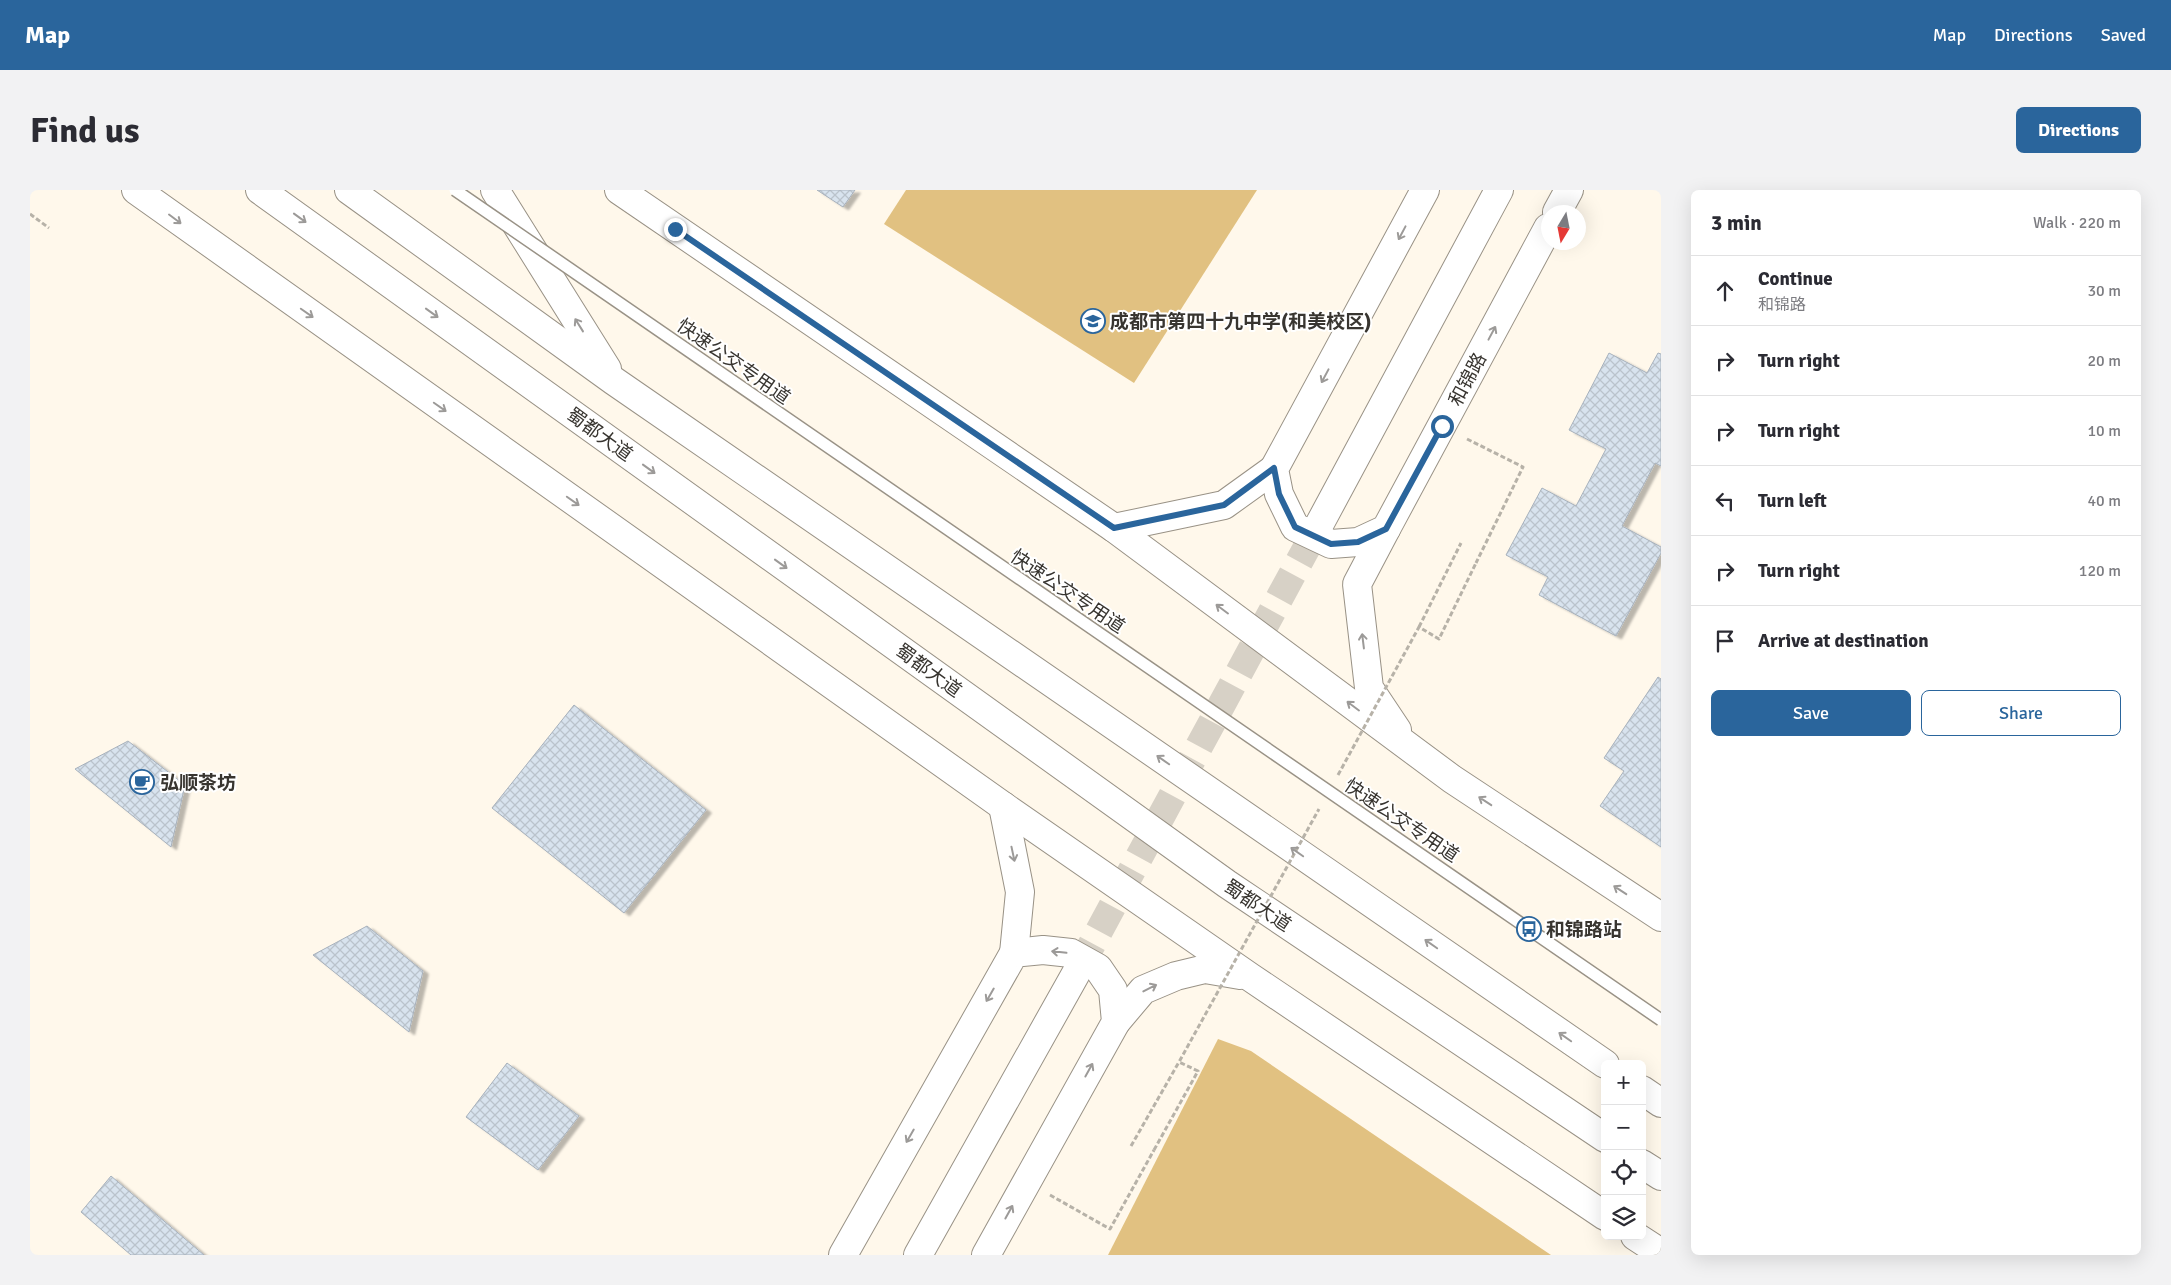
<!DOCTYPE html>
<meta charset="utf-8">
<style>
:root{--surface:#fff;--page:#f2f2f3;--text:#2b2b33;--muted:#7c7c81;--line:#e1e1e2;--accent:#2a659c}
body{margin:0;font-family:Signika,"Noto Sans SC",sans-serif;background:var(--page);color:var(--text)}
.controls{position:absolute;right:15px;bottom:15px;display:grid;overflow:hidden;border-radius:8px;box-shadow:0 5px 20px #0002}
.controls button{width:45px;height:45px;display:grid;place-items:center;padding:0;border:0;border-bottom:1px solid var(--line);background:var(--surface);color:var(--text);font:25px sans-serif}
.compass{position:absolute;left:1511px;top:15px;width:45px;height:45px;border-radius:50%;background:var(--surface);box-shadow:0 5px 20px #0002;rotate:190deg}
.stop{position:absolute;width:15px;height:15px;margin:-11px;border:4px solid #2a659c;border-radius:50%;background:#fff}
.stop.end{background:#2a659c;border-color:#fff;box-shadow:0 1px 5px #0008}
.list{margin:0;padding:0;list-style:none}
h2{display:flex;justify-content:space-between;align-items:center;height:65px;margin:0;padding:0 20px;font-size:21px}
h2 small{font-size:16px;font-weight:400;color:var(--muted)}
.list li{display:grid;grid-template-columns:32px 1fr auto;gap:15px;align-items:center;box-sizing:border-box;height:70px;padding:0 20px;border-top:1px solid var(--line)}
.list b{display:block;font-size:19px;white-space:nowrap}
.list p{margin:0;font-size:16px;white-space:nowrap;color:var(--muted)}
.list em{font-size:16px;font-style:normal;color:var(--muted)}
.actions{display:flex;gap:10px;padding:15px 20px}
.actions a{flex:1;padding:11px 0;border:1px solid var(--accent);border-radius:8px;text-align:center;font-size:18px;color:var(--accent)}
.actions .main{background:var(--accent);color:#fff}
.icon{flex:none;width:28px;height:28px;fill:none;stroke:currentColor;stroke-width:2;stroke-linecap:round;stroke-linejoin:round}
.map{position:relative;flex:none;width:1631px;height:1065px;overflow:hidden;border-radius:8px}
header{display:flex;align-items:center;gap:30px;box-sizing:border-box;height:70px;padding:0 25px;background:var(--accent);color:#fff}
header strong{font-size:24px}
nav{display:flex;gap:28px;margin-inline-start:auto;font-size:18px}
.intro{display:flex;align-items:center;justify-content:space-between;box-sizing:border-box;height:120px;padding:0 30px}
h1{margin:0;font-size:35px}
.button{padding:12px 22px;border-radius:8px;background:var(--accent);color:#fff;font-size:18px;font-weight:700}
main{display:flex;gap:30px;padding:0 30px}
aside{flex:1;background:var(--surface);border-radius:8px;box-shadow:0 5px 20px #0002}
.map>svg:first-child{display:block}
</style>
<header>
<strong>Map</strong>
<nav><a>Map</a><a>Directions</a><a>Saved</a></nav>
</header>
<div class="intro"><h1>Find us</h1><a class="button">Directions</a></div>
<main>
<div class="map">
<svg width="1631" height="1065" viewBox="0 0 1631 1065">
<defs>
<pattern id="building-cross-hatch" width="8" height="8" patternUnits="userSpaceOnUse" patternTransform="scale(1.25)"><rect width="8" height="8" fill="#d8e3ee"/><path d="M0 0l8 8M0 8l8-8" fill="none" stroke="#bac3cc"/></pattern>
<filter id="shadow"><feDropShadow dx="5.5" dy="3" stdDeviation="1" flood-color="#0004"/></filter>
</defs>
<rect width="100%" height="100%" fill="#fff8eb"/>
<g fill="#e1c181">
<path d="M876 0H1227L1104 193 854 34Z"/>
<path d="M1188 849 1221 861 1521 1065H1078Z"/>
</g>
<g fill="url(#building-cross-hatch)" stroke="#a7b1bc" filter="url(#shadow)">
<path d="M787 0H825L813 17Z"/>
<path d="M1579 163 1617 183 1628 163 1631 164V276L1625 273 1592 336 1631 357V363L1586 446 1509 405 1518 387 1476 365 1512 298 1546 316 1576 259 1539 240Z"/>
<path d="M1628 487 1631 489V657L1570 616 1594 581 1574 568Z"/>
<path d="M544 515 676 620 594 723 462 618Z"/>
<path d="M98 551 155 595 141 657 45 579Z"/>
<path d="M337 736 393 781 379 842 283 765Z"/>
<path d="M477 873 549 926 508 980 436 927Z"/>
<path d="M81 986 174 1065H101L51 1022Z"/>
</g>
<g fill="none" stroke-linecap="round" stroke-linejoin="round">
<path stroke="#d7d1c6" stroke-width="28" stroke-dasharray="28 14" stroke-linecap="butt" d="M1049 778 1289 335"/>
<defs>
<g id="tertiary">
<path d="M1395 0 1244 279 1249 304 1265 337 1301 354 1328 352 1356 339 1518 38"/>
<path d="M1527 22 1539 0"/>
<path d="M1289 335 1469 0"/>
<path d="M813 1065 984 763 1013 760 1041 763 1068 778 1083 800 1086 832 956 1065"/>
<path d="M888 1065 1049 778"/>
</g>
<g id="secondary">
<path d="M106 0 973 616 1220 787 1575 1026"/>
<path d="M589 0 1084 338 1422 589 1631 727"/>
<path d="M1084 338 1194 315 1244 279"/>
<path d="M1356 339 1327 394 1339 498 1367 540"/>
<path d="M973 616 990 702 984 763"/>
<path d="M1086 832 1113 800 1146 786 1175 779 1210 785"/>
<path d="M1605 1046 1631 1063"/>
</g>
<g id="trunk">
<path d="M230 0 1197 694 1575 948"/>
<path d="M319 0 584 191 1575 874"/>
<path d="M465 0 577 179"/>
<path d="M1612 900 1631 913"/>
<path d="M1612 974 1631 986"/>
</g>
</defs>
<use href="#tertiary" stroke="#999286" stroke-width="30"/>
<use href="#secondary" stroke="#999286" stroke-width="30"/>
<use href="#trunk" stroke="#999286" stroke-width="30"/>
<g stroke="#b7b2a8" stroke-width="3" stroke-dasharray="5 2.5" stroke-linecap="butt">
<path d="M0 24 19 38"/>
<path d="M1437 249 1493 277 1446 373"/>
<path d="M1389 437 1431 353"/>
<path d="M1101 956 1149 872"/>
<path d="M1020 1005 1080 1039 1124 960"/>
</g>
<use href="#tertiary" stroke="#fff" stroke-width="28"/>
<use href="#secondary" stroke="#fff" stroke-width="28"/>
<use href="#trunk" stroke="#fff" stroke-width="28"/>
<defs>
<path id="service-bridge" d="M425 0 1631 830"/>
</defs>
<use href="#service-bridge" stroke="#999286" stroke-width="14" stroke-linecap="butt"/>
<g stroke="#b7b2a8" stroke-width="3" stroke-dasharray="5 2.5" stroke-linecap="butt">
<path d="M1308 585 1389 437 1409 449 1446 373"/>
<path d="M1124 960 1168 881 1149 872 1289 619"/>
</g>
<use href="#service-bridge" stroke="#fff" stroke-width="11"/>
</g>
<defs><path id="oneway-shaft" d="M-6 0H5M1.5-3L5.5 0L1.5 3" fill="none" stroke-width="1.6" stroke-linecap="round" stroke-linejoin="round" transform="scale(1.25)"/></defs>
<g stroke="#9c9a98">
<use href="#oneway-shaft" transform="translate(270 28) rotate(36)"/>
<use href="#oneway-shaft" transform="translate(145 29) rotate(37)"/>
<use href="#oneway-shaft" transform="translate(1372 43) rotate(118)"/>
<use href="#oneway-shaft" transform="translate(277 123) rotate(35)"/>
<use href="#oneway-shaft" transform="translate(402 123) rotate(36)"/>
<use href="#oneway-shaft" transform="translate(549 135) rotate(-122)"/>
<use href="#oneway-shaft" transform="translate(1462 143) rotate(-62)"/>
<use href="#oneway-shaft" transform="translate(1295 186) rotate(118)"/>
<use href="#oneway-shaft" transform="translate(410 217) rotate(35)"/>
<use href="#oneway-shaft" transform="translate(619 279) rotate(36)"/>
<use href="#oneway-shaft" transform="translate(543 311) rotate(35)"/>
<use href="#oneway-shaft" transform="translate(751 374) rotate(36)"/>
<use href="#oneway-shaft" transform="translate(1192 419) rotate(-143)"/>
<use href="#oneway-shaft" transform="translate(1333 451) rotate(-97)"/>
<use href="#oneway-shaft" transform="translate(1323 516) rotate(-143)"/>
<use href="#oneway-shaft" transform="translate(1133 570) rotate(-145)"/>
<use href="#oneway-shaft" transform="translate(1455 611) rotate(-147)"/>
<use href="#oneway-shaft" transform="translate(1267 662) rotate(-145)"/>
<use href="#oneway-shaft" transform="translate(983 664) rotate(78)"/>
<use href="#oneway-shaft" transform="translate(1590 700) rotate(-147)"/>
<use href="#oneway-shaft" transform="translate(1401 754) rotate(-145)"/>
<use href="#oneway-shaft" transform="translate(1029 762) rotate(-174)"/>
<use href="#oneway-shaft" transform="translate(1120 798) rotate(-27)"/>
<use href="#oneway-shaft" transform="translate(960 805) rotate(120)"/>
<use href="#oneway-shaft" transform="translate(1535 847) rotate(-145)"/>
<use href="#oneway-shaft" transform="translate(1059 880) rotate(-61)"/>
<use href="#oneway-shaft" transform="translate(880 946) rotate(120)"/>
<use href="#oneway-shaft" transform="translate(979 1022) rotate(-61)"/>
</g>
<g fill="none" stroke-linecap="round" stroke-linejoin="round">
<path stroke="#2a659c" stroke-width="6" d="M645 39 1084 338 1194 315 1244 278 1249 304 1265 337 1301 354 1328 352 1356 339 1412 236"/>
</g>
<defs>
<symbol id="school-ring" viewBox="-11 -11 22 22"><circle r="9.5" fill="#fff" stroke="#2a659c" stroke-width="1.5"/><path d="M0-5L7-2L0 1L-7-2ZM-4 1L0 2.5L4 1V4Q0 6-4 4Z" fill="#2a659c"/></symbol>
<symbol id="cafe-ring" viewBox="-11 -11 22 22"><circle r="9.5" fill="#fff" stroke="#2a659c" stroke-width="1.5"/><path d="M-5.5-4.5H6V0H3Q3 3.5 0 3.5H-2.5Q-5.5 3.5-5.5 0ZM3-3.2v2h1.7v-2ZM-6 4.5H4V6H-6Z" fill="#2a659c"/></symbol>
<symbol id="bus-ring" viewBox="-11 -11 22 22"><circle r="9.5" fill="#fff" stroke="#2a659c" stroke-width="1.5"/><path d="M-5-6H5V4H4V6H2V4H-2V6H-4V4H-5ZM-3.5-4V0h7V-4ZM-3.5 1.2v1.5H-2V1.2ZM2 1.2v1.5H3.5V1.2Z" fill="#2a659c"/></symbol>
</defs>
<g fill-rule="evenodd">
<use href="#school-ring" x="1049" y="117" width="28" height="28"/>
<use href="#cafe-ring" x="98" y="578" width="28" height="28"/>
<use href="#bus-ring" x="1485" y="725" width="28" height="28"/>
</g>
<g text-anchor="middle" stroke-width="4" stroke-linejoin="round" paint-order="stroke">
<g font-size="19" font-weight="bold" fill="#383530" stroke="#fff" text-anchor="start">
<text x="1080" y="138">成都市第四十九中学(和美校区)</text>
<text x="130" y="599">弘顺茶坊</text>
<text x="1516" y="746">和锦路站</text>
</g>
<g font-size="19" fill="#383530" stroke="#fff">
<text transform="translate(704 171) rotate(35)" y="7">快速公交专用道</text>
<text transform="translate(1437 189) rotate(-62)" y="7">和锦路</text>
<text transform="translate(570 244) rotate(36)" y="7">蜀都大道</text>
<text transform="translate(1038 401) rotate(34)" y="7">快速公交专用道</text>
<text transform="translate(899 480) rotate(36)" y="7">蜀都大道</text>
<text transform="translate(1372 630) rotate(34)" y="7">快速公交专用道</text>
<text transform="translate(1228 715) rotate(34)" y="7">蜀都大道</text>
</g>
</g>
</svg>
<div class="controls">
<button>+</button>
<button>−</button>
<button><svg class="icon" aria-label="locate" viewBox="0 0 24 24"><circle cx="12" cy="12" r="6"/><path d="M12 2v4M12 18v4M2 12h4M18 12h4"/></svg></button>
<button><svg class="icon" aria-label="layers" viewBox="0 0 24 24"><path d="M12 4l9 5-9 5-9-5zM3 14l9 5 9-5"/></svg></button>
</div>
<svg class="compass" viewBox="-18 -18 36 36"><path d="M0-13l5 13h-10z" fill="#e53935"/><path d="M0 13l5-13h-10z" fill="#7c7c81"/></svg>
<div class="stop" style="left:1412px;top:236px"></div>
<div class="stop end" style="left:645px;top:39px"></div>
</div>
<aside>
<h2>3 min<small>Walk · 220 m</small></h2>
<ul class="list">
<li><svg class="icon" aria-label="ahead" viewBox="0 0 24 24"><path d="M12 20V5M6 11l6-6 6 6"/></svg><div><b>Continue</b><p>和锦路</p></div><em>30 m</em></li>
<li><svg class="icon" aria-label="right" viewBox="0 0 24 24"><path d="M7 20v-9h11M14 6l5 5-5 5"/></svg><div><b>Turn right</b></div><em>20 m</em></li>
<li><svg class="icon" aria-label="right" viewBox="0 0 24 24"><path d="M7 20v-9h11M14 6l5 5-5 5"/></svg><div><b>Turn right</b></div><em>10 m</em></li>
<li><svg class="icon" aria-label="left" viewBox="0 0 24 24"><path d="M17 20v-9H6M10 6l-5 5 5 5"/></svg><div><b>Turn left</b></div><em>40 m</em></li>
<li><svg class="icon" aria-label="right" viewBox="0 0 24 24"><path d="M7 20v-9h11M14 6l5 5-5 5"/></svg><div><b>Turn right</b></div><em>120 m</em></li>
<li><svg class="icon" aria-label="arrive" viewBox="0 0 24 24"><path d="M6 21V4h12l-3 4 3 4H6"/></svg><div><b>Arrive at destination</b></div></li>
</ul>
<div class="actions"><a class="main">Save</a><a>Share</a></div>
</aside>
</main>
